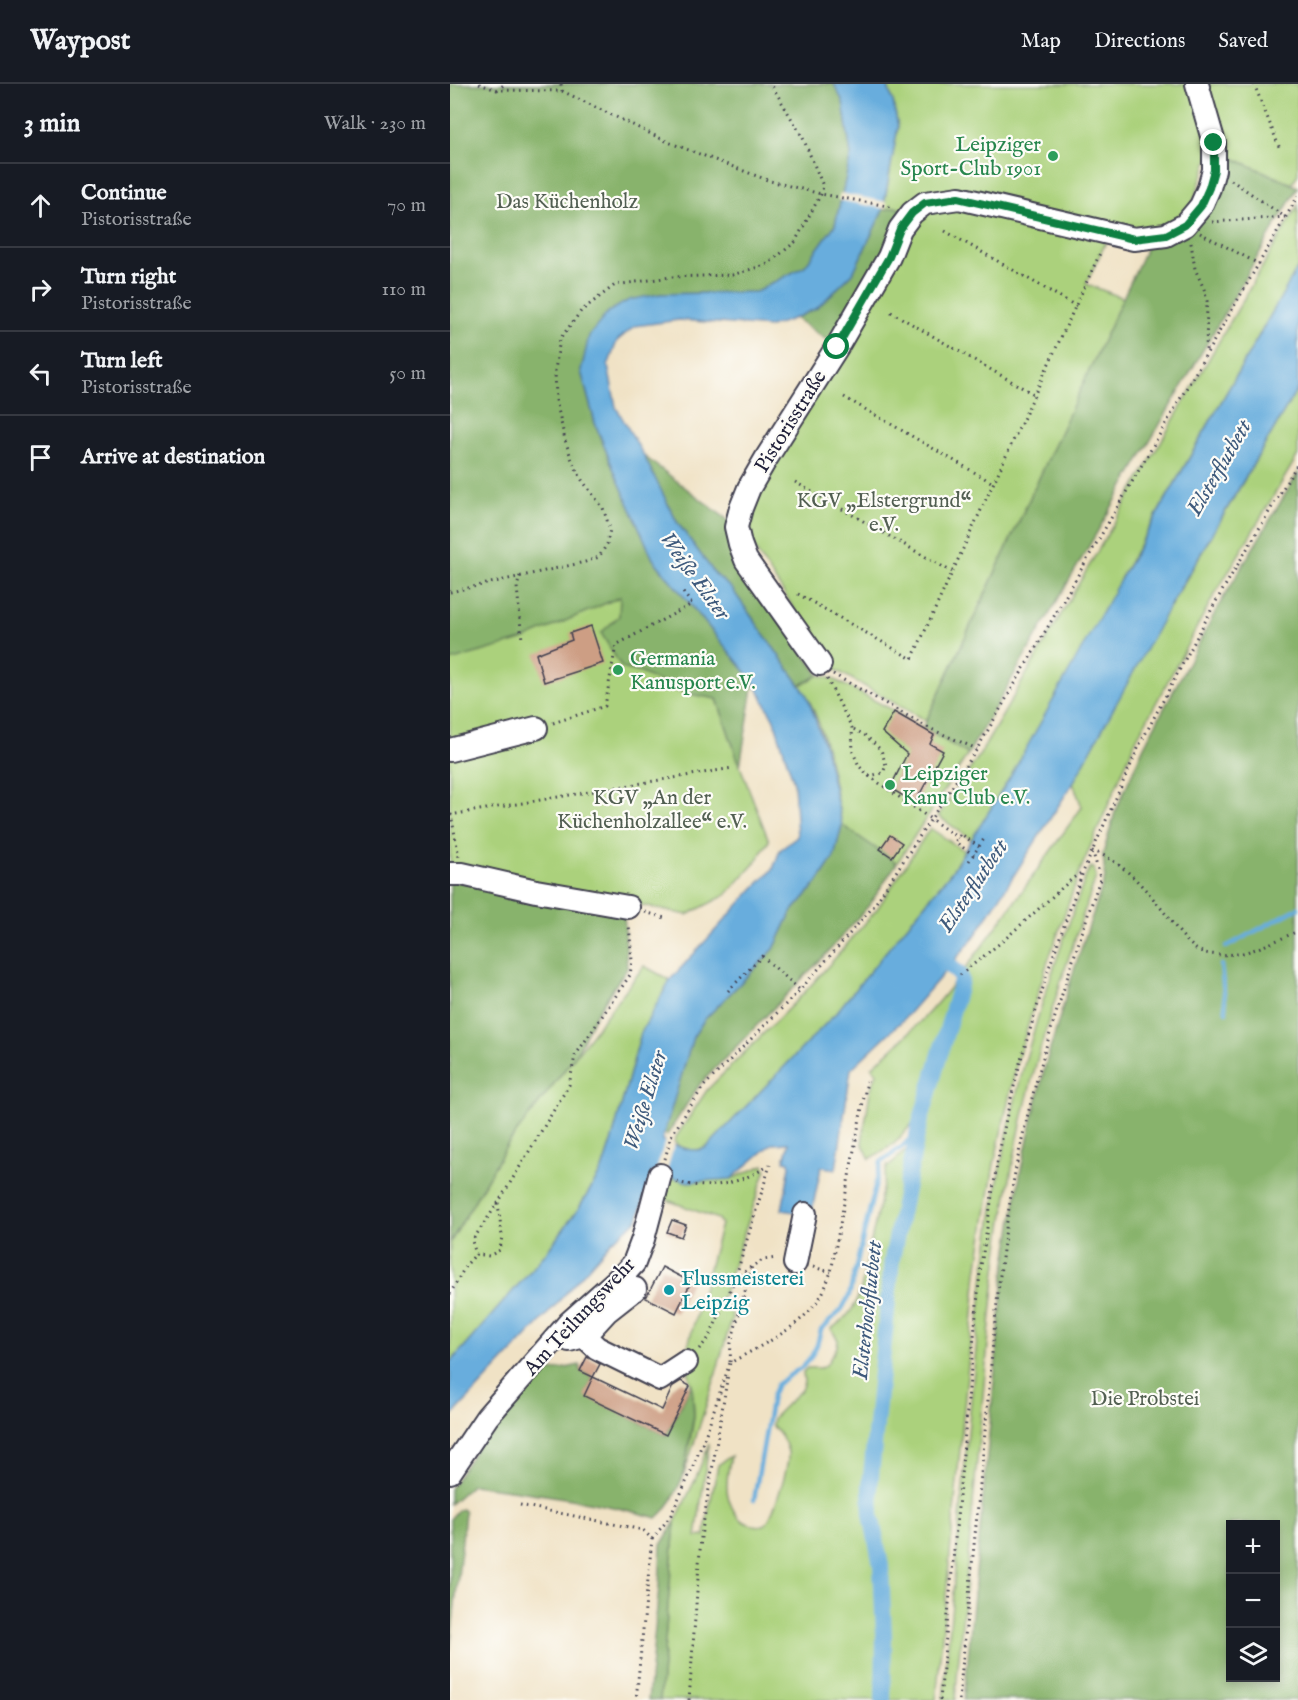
<!DOCTYPE html>
<meta charset="utf-8">
<style>
:root{--surface:#171b24;--page:#20242c;--text:#f1f3f6;--muted:#9ea1a6;--line:#363941}
body{margin:0;font-family:"IM FELL English",serif;background:var(--page);color:var(--text)}
.controls{position:absolute;right:18px;bottom:18px;display:grid;overflow:hidden;border-radius:0px;box-shadow:0 3px 9px #0003}
.controls button{width:54px;height:54px;display:grid;place-items:center;padding:0;border:0;border-bottom:2px solid var(--line);background:var(--surface);color:var(--text);font:30px sans-serif}
.stop{position:absolute;width:18px;height:18px;margin:-14px;border:4px solid #0b8043;border-radius:50%;background:#fff}
.stop.end{background:#0b8043;border-color:#fff;box-shadow:0 2px 6px #0008}
.list{margin:0;padding:0;list-style:none}
h2{display:flex;justify-content:space-between;align-items:center;height:78px;margin:0;padding:0 24px;font-size:26px}
h2 small{font-size:20px;font-weight:400;color:var(--muted)}
.list li{display:grid;grid-template-columns:39px 1fr auto;gap:18px;align-items:center;box-sizing:border-box;height:84px;padding:0 24px;border-top:2px solid var(--line)}
.list b{display:block;font-size:22px;white-space:nowrap}
.list p{margin:0;font-size:20px;white-space:nowrap;color:var(--muted)}
.list em{font-size:20px;font-style:normal;color:var(--muted)}
.icon{flex:none;width:33px;height:33px;fill:none;stroke:currentColor;stroke-width:2;stroke-linecap:round;stroke-linejoin:round}
.map{position:relative;flex:none;width:848px;height:1616px;overflow:hidden}
header{display:flex;align-items:center;gap:36px;box-sizing:border-box;height:84px;padding:0 30px;background:var(--surface);border-bottom:2px solid var(--line)}
header strong{font-size:28px}
nav{display:flex;gap:33px;margin-inline-start:auto;font-size:21px}
main{display:flex}
aside{flex:1;background:var(--surface)}
.map>svg:first-child{display:block}
</style>
<header>
<strong>Waypost</strong>
<nav><a>Map</a><a>Directions</a><a>Saved</a></nav>
</header>
<main>
<aside>
<h2>3 min<small>Walk · 230 m</small></h2>
<ul class="list">
<li><svg class="icon" aria-label="ahead" viewBox="0 0 24 24"><path d="M12 20V5M6 11l6-6 6 6"/></svg><div><b>Continue</b><p>Pistorisstraße</p></div><em>70 m</em></li>
<li><svg class="icon" aria-label="right" viewBox="0 0 24 24"><path d="M7 20v-9h11M14 6l5 5-5 5"/></svg><div><b>Turn right</b><p>Pistorisstraße</p></div><em>110 m</em></li>
<li><svg class="icon" aria-label="left" viewBox="0 0 24 24"><path d="M17 20v-9H6M10 6l-5 5 5 5"/></svg><div><b>Turn left</b><p>Pistorisstraße</p></div><em>50 m</em></li>
<li><svg class="icon" aria-label="arrive" viewBox="0 0 24 24"><path d="M6 21V4h12l-3 4 3 4H6"/></svg><div><b>Arrive at destination</b></div></li>
</ul>
</aside>
<div class="map">
<svg width="848" height="1616" viewBox="0 0 848 1616">
<rect width="100%" height="100%" fill="#fdfcf7"/>
<filter id="ink" filterUnits="userSpaceOnUse"><feTurbulence type="fractalNoise" baseFrequency=".0167" numOctaves="2"/><feDisplacementMap in="SourceGraphic" scale="12" xChannelSelector="R" yChannelSelector="G"/><feConvolveMatrix kernelMatrix="1 2 1 2 8 2 1 2 1" color-interpolation-filters="sRGB"/></filter>
<filter id="wash" filterUnits="userSpaceOnUse"><feTurbulence type="fractalNoise" baseFrequency=".008" numOctaves="4" result="noise"/><feDisplacementMap in="SourceGraphic" scale="24" xChannelSelector="R" yChannelSelector="G"/><feGaussianBlur stdDeviation="1.35" result="paint"/><feColorMatrix in="noise" values="0 0 0 0 0 0 0 0 0 0 0 0 0 0 0 0 0 1.4 0 .05"/><feComposite in="paint" operator="in"/></filter>
<g filter="url(#wash)">
<rect width="100%" height="100%" fill="#f0e2c5"/>
<g fill="#abd17c" stroke="#667a5c" stroke-width="1.5">
<path d="M0 0H384L139 252 216 492 267 615 290 682 319 757 304 780 276 811 237 831 172 817 0 784Z"/>
<path d="M437 0H747L764 59 735 141 660 150 636 200 673 214 476 637 384 585 294 449 291 424 347 327 445 123 433 126 448 43 443 17Z"/>
<path d="M756 0H848V90L842 100 778 72Z"/>
<path d="M848 121V183L670 495 720 523 848 304V371L761 517 685 658 630 787 597 880 568 974 544 1080 527 1188 486 1616H210L225 1438 245 1396 259 1360 246 1453 255 1452 256 1440 268 1381 281 1372C279 1381 277 1391 277 1400 276 1413 284 1434 296 1439 302 1441 308 1443 314 1441 323 1435 340 1379 338 1368 336 1357 329 1349 322 1341L323 1334 351 1306 354 1298 353 1288 357 1284H371L377 1280 387 1263 388 1256 381 1245C399 1232 404 1226 411 1205L437 1083C454 1069 464 1062 468 1039L462 1040 444 1060 420 1075 412 1059 420 1008 427 989 422 983C445 962 468 942 488 918 540 856 585 788 632 723L623 699 680 593 559 695 522 756 488 732 529 672Z"/>
<path d="M369 591 383 595 439 624 518 670 447 779 392 741C383 696 376 639 350 601Z"/>
<path d="M480 744 514 767 502 787 385 930 257 1063C247 1069 232 1065 224 1058L226 1053 257 1006 354 909 387 872 427 825Z"/>
<path d="M641 783 644 784 646 793C613 889 580 985 562 1084 546 1166 539 1249 531 1332 523 1426 514 1521 505 1616H493C502 1520 511 1423 520 1327 528 1245 535 1162 551 1080 570 980 602 885 637 789Z"/>
<path d="M194 882 220 896 191 949 163 1052 152 1086 129 1124 96 1169 0 1279V1159L57 1061Z"/>
<path d="M314 1081 316 1085 271 1217 281 1221 282 1234 262 1303 233 1393C236 1373 242 1352 244 1332 245 1309 236 1288 237 1265L271 1140 268 1135 209 1113 215 1093 281 1095Z"/>
</g>
<g fill="#88b36c" stroke="#556a54" stroke-width="1.5" fill-rule="evenodd">
<path d="M0 0H384L393 17 401 71 385 141 355 182 306 208 210 210 131 287 145 339 163 384 203 475 304 598 290 682 267 615 234 609 191 589 172 584 151 549 169 532 170 513 72 556 0 577Z"/>
<path d="M778 72 848 103 518 670 473 644 698 160 765 106Z"/>
<path d="M445 123 462 129 387 263 345 234 367 224 403 189 433 126Z"/>
<path d="M194 372 283 440 290 478 369 591 350 601 282 505 265 490 227 438Z"/>
<path d="M848 389V1616H514L554 1191 571 1085 595 982 623 889 655 794 653 770 665 728 694 662 769 521ZM780 1440H826V1594H780Z"/>
<path d="M392 741 447 779 420 820 380 866 250 1000 217 1051 213 1050 243 953 254 936 324 865 341 829 367 799 384 773Z"/>
<path d="M0 796 174 827 177 884 146 930 125 972 57 1061 0 1159Z"/>
<path d="M130 1281V1287L143 1293 135 1312 216 1351 242 1300 244 1331 233 1393 222 1416 214 1427 207 1434C147 1417 84 1409 22 1401L0 1420V1405L41 1341 84 1293 101 1287Z"/>
<path d="M12 1425 15 1428 0 1567V1435L8 1426Z"/>
<path d="M225 1438 210 1616H198L209 1503 211 1461Z"/>
</g>
<path fill="#67addd" stroke="#44688c" stroke-width="1.5" d="M384 0H437L443 17 448 43 433 126 403 189 367 224 345 234 320 243 229 236 185 242 167 257 158 282 166 323 194 372 227 438 265 490 282 505 357 611 375 663 392 741 384 773 367 799 341 829 324 865 254 936 243 953 212 1056C225 1061 244 1071 257 1063L385 930 502 787 559 695 670 496 848 183V304L719 523 623 699 525 852 500 882 455 934 401 985 386 1085 373 1083 371 1084 361 1131 332 1126 340 1082 339 1078 334 1077 339 1059 322 1060 281 1095 238 1098 202 1088 188 1135 161 1158 94 1234 0 1334V1279L96 1169 129 1124 152 1086 163 1052 191 949 220 896 302 806 323 785 330 766 347 753 344 699 324 636 304 598 203 475 163 384 145 339 131 287 139 252 158 228 179 216 210 210 306 208 355 182 385 141 401 71 393 18Z"/>
<g fill="#f0e2c5">
<path d="M390 109 437 118 436 125 388 116Z"/>
<path d="M215 1056 225 1059 215 1093 205 1090Z"/>
</g>
<g fill="none" stroke-linecap="round" stroke-linejoin="round">
<g stroke="#67addd" stroke-width="4.5">
<path d="M776 863 848 824"/>
<path d="M771 881 776 928"/>
<path d="M304 1416 322 1312 327 1300 352 1283 361 1273 367 1261 371 1246 392 1225 399 1212 431 1078 452 1063 468 1046"/>
</g>
<path stroke="#67addd" stroke-width="16" d="M433 1616 434 1553 431 1482 421 1430 420 1402 442 1175 468 1046 511 897 510 891 500 882 489 864"/>
</g>
<g id="blocks">
<g fill="#cd9e84">
<path d="M141 542 153 579 94 598 86 570 122 556 120 549Z"/>
<path d="M444 628 484 651 480 660 493 667 465 719 440 704 457 670 432 648Z"/>
<path d="M440 751 452 759 442 773 430 765Z"/>
<path d="M222 1136 236 1141 231 1153 217 1148Z"/>
<path d="M212 1183 241 1198 226 1229 196 1214Z"/>
<path d="M137 1273 150 1280 143 1293 130 1287Z"/>
<path d="M143 1293 212 1326 223 1302 231 1297 240 1302 216 1351 134 1312Z"/>
</g>
</g>
</g>
<g filter="url(#ink)">
<use href="#blocks" fill-opacity="0" stroke="#413f50" stroke-width="1.5"/>
<g fill="none" stroke-linecap="round" stroke-linejoin="round">
<defs>
<g id="minor">
<path d="M370 580 296 476 290 460 286 443 291 424 299 404 317 373 387 263 439 173 450 145 462 129 475 119 509 114 684 155 716 151 735 141 751 122 759 104 764 86V59L747 0"/>
<path d="M0 666 86 644"/>
<path d="M0 790H12L86 807 178 823"/>
<path d="M345 1179 355 1130"/>
<path d="M134 1252 147 1264 210 1295 236 1278"/>
<path d="M119 1256 134 1252 157 1227 185 1205"/>
<path d="M0 1388 37 1333 119 1239 175 1189 184 1179 193 1155 210 1091"/>
</g>
</defs>
<use href="#minor" stroke="#413f50" stroke-width="26"/>
<g stroke="#413f50" stroke-width="3" stroke-dasharray="1.5 4.5" stroke-linecap="butt">
<path d="M29 0 47 6 112 7 218 58 320 97 371 110 443 123"/>
<path d="M111 0 112 7"/>
<path d="M804 0 830 65"/>
<path d="M47 6 55 0"/>
<path d="M781 96 835 133"/>
<path d="M762 138 835 133"/>
<path d="M495 147 626 222"/>
<path d="M750 149 809 180"/>
<path d="M741 159 745 185 754 205 757 217 756 270"/>
<path d="M441 228 585 311"/>
<path d="M394 313 543 399"/>
<path d="M345 398 502 488"/>
<path d="M70 492 67 503 72 556"/>
<path d="M0 508 135 478 149 473 157 460 160 445 153 424 132 396 123 379 115 356 106 316 105 286 110 255 131 227 165 201 221 193 282 191 318 180 345 158 371 110 373 102 353 54 321 0"/>
<path d="M348 510 462 575 651 167"/>
<path d="M383 590 481 645 527 665"/>
<path d="M377 595 402 644 403 668 409 682 419 692 433 689 436 681 431 666 416 652 402 644"/>
<path d="M103 639 155 622 166 561 242 520 231 506"/>
<path d="M419 692 508 754"/>
<path d="M1 730 9 773"/>
<path d="M0 731 283 684"/>
<path d="M642 767C673 776 699 809 718 833 726 844 735 857 746 865 757 872 774 871 787 870 803 868 832 854 848 847"/>
<path d="M524 771 505 758 511 750 529 763"/>
<path d="M519 777 534 755"/>
<path d="M195 828 215 834"/>
<path d="M312 872 350 906"/>
<path d="M510 891 554 856 623 794 633 788"/>
<path d="M278 907 315 869"/>
<path d="M215 1075 221 1052 253 1003 350 906 423 823 527 665 848 112"/>
<path d="M227 1098C259 1107 291 1099 318 1082"/>
<path d="M48 1119 52 1152 50 1166 39 1172 26 1170 22 1157 48 1119 119 1001 125 972 180 891 182 877 179 841"/>
<path d="M363 1183 381 1188"/>
<path d="M285 1195 301 1183"/>
<path d="M0 1210 16 1181 26 1170"/>
<path d="M249 1265 259 1254 285 1195 320 1081"/>
<path d="M280 1278 281 1259 302 1182 313 1176 327 1174"/>
<path d="M70 1421 193 1446 202 1455 186 1616"/>
<path d="M202 1455 220 1433 238 1394 253 1358 280 1279C313 1260 352 1244 372 1210 376 1203 378 1195 381 1188L417 997"/>
<path d="M239 1616 251 1453 278 1290"/>
<path d="M490 1616 530 1188 547 1080 557 1030 571 975 600 881 633 788 690 660 765 519 848 379"/>
<path d="M509 1616C518 1520 528 1423 537 1327 544 1245 551 1163 566 1083 586 985 618 890 650 795L649 789 643 769"/>
</g>
<use href="#minor" stroke="#fff" stroke-width="22"/>
</g>
</g>
<g fill="none" stroke-linecap="round" stroke-linejoin="round" filter="url(#ink)">
<path stroke="#0b8043" stroke-width="8" d="M387 263 439 173 450 145 462 129 475 119 508 114 684 155 716 151 735 141 751 122 759 104 764 86V59"/>
</g>
<g fill="#2e9e5b" stroke="#fdfcf7" stroke-width="2">
<circle cx="603" cy="72" r="6"/>
<circle cx="168" cy="586" r="6"/>
<circle cx="440" cy="701" r="6"/>
</g>
<circle fill="#0f9aa8" stroke="#fdfcf7" stroke-width="2" cx="219" cy="1206" r="6"/>
<g text-anchor="middle" stroke-width="4.5" stroke-linejoin="round" paint-order="stroke">
<g font-size="21" fill="#27864d" stroke="#fdfcf7" text-anchor="start">
<text x="591" y="67" text-anchor="end">Leipziger<tspan x="591" dy="24">Sport-Club 1901</tspan></text>
<text x="180" y="581">Germania<tspan x="180" dy="24">Kanusport e.V.</tspan></text>
<text x="452" y="696">Leipziger<tspan x="452" dy="24">Kanu Club e.V.</tspan></text>
</g>
<g font-size="21" fill="#525f52" stroke="#fdfcf7">
<text x="117" y="124">Das Küchenholz</text>
<text x="434" y="423">KGV „Elstergrund“<tspan x="434" dy="24">e.V.</tspan></text>
<text x="202" y="720">KGV „An der<tspan x="202" dy="24">Küchenholzallee“ e.V.</tspan></text>
<text x="695" y="1321">Die Probstei</text>
</g>
<g font-size="21" fill="#22223b" stroke="#fdfcf7">
<text transform="translate(340 337) rotate(-58)" y="7">Pistorisstraße</text>
<text transform="translate(129 1232) rotate(-47)" y="7">Am Teilungswehr</text>
</g>
<g font-size="21" fill="#0d838f" stroke="#fdfcf7" text-anchor="start">
<text x="231" y="1201">Flussmeisterei<tspan x="231" dy="24">Leipzig</tspan></text>
</g>
<g font-size="22" font-style="italic" fill="#3e5a7c" stroke="#fdfcf7">
<text transform="translate(768 383) rotate(-60)" y="8">Elsterflutbett</text>
<text transform="translate(246 491) rotate(54)" y="8">Weiße Elster</text>
<text transform="translate(522 801) rotate(-56)" y="8">Elsterflutbett</text>
<text transform="translate(194 1016) rotate(-73)" y="8">Weiße Elster</text>
<text transform="translate(416 1226) rotate(-84)" y="8">Elsterhochflutbett</text>
</g>
</g>
</svg>
<div class="controls">
<button>+</button>
<button>−</button>
<button><svg class="icon" aria-label="layers" viewBox="0 0 24 24"><path d="M12 4l9 5-9 5-9-5zM3 14l9 5 9-5"/></svg></button>
</div>
<div class="stop" style="left:387px;top:263px"></div>
<div class="stop end" style="left:764px;top:59px"></div>
</div>
</main>
